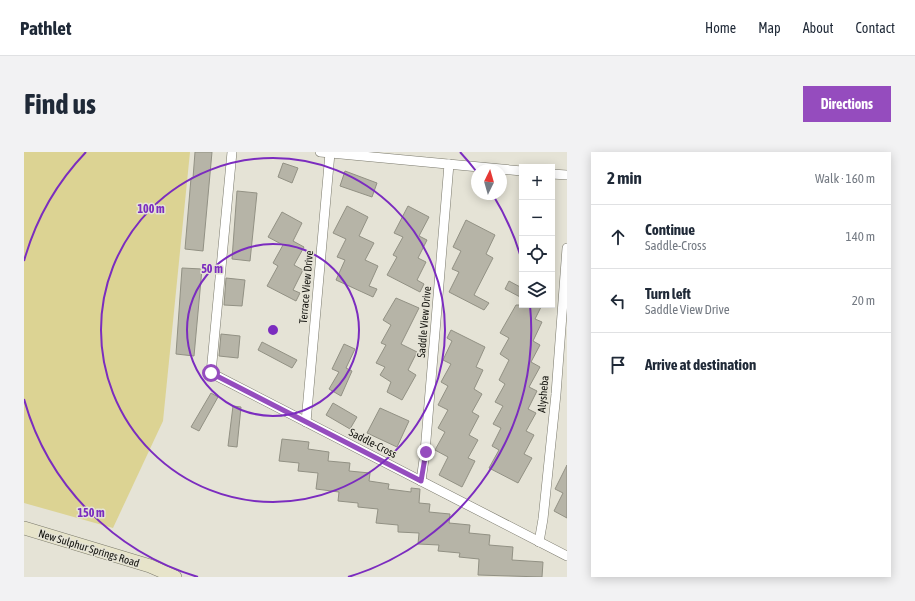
<!DOCTYPE html>
<meta charset="utf-8">
<style>
:root{--surface:#fff;--page:#f2f2f3;--text:#1f2937;--muted:#747a83;--line:#e0e1e3;--accent:#954cbe}
body{margin:0;font-family:"Asap Condensed",sans-serif;background:var(--page);color:var(--text)}
.controls{position:absolute;right:12px;top:12px;display:grid;overflow:hidden;border-radius:0px;box-shadow:0 2px 10px #0003}
.controls button{width:36px;height:36px;display:grid;place-items:center;padding:0;border:0;border-bottom:1px solid var(--line);background:var(--surface);color:var(--text);font:20px sans-serif}
.compass{position:absolute;left:447px;top:12px;width:36px;height:36px;border-radius:50%;background:var(--surface);box-shadow:0 2px 10px #0003;rotate:5deg}
.stop{position:absolute;width:12px;height:12px;margin:-9px;border:3px solid #954cbe;border-radius:50%;background:#fff}
.stop.end{background:#954cbe;border-color:#fff;box-shadow:0 1px 4px #0008}
.list{margin:0;padding:0;list-style:none}
h2{display:flex;justify-content:space-between;align-items:center;height:52px;margin:0;padding:0 16px;font-size:17px}
h2 small{font-size:13px;font-weight:400;color:var(--muted)}
.list li{display:grid;grid-template-columns:26px 1fr auto;gap:12px;align-items:center;box-sizing:border-box;height:64px;padding:0 16px;border-top:1px solid var(--line)}
.list b{display:block;font-size:15px;white-space:nowrap}
.list p{margin:0;font-size:13px;white-space:nowrap;color:var(--muted)}
.list em{font-size:13px;font-style:normal;color:var(--muted)}
.icon{flex:none;width:22px;height:22px;fill:none;stroke:currentColor;stroke-width:2;stroke-linecap:round;stroke-linejoin:round}
.map{position:relative;flex:none;width:543px;height:425px;overflow:hidden;border-radius:0px}
header{display:flex;align-items:center;gap:24px;box-sizing:border-box;height:56px;padding:0 20px;background:var(--surface);border-bottom:1px solid var(--line)}
header strong{font-size:19px}
nav{display:flex;gap:22px;margin-inline-start:auto;font-size:14px}
.intro{display:flex;align-items:center;justify-content:space-between;box-sizing:border-box;height:96px;padding:0 24px}
h1{margin:0;font-size:28px}
.button{padding:10px 18px;border-radius:0px;background:var(--accent);color:#fff;font-size:14px;font-weight:700}
main{display:flex;gap:24px;padding:0 24px}
aside{flex:1;background:var(--surface);border-radius:0px;box-shadow:0 2px 10px #0003}
.map>svg:first-child{display:block}
</style>
<header>
<strong>Pathlet</strong>
<nav><a>Home</a><a>Map</a><a>About</a><a>Contact</a></nav>
</header>
<div class="intro"><h1>Find us</h1><a class="button">Directions</a></div>
<main>
<div class="map">
<svg width="543" height="425" viewBox="0 0 543 425">
<rect width="100%" height="100%" fill="#e5e3d6"/>
<path fill="#dcd393" d="M0 0H166L139 269 89 376 0 351Z"/>
<g fill="#b6b4a7" stroke="#929184">
<path d="M171 0H188L179 99 161 97 167 26H169Z"/>
<path d="M259 11 274 16 268 31 254 25Z"/>
<path d="M321 19 353 31 348 45 316 34Z"/>
<path d="M213 39 233 41 226 109 208 107Z"/>
<path d="M323 54 344 65 335 84 350 91 341 108 354 114 345 134 353 137 349 145 312 128 321 108 313 105 322 87 309 81Z"/>
<path d="M384 54 405 65 395 84 403 88 394 106 402 110 393 128 400 132 396 140 363 123 373 105 369 103 379 85 370 81Z"/>
<path d="M258 60 278 71 269 89 280 95 270 113 279 118 269 138 276 141 272 149 243 134 254 114 249 111 259 93 244 85Z"/>
<path d="M442 68 471 83 462 102 469 106 450 143 465 151 460 158 425 140 435 120 428 117 437 99 429 95Z"/>
<path d="M158 116 178 117 170 204 152 202Z"/>
<path d="M202 126 221 128 218 154 200 153Z"/>
<path d="M485 129 498 136V146L481 137Z"/>
<path d="M372 146 395 156 377 192 393 200 384 218 392 223 378 248 363 240 367 230 356 223 361 215 352 211 362 193 357 191 367 173 359 168Z"/>
<path d="M492 153H518L511 167 518 170 509 189 516 193 507 210 516 215 505 235 513 239 504 257 512 261 502 279 510 283 500 302 508 306 494 331 465 316 475 298 468 294 477 276 469 272 479 254 471 250 481 232 475 228 485 208 476 202 485 186 476 181Z"/>
<path d="M427 178 461 195 452 215 459 218 450 237 458 242 448 260 455 264 445 283 454 288 444 306 451 309 438 335 415 323 424 305 411 298 421 280 414 276 424 258 414 253 424 234 417 230 427 212 419 208 428 189 423 186Z"/>
<path d="M197 182 216 184 214 206 195 204Z"/>
<path d="M238 190 273 208 268 216 234 198Z"/>
<path d="M320 192 331 197 322 216 328 219 317 244 305 237 315 220 308 217Z"/>
<path d="M187 241 194 245 175 279 167 275Z"/>
<path d="M309 251 333 265 326 277 302 263Z"/>
<path d="M209 254 217 255 213 295 204 294Z"/>
<path d="M356 256 385 269 373 295 343 281Z"/>
<path d="M258 287 285 290 284 297 305 300 304 309 326 311 325 319 346 321 345 329 365 332 364 337 387 340V336L396 337 395 351 406 352 405 360 426 362 425 371 446 373 445 381 466 383 465 393 489 395 488 408 519 410 518 425 454 423 455 407 435 405 436 401 414 399 415 393 394 392 395 381 374 380V373L352 371 354 357 334 355V351L314 349 315 340 292 337 294 321 274 319 275 311 255 309Z"/>
<path d="M543 313V366L530 359 539 341 531 337Z"/>
</g>
<g fill="none" stroke-linecap="round" stroke-linejoin="round">
<defs>
<g id="street">
<path d="M208 0 187 221 543 404"/>
<path d="M296 0 498 19"/>
<path d="M528 22 543 23"/>
<path d="M282 270 306 1"/>
<path d="M397 329 401 300 425 12"/>
<path d="M515 390 519 367 532 242 543 96"/>
</g>
<path id="secondary" d="M0 376 126 414 151 425"/>
</defs>
<use href="#street" stroke="#7a796c" stroke-width="10"/>
<use href="#secondary" stroke="#7a796c" stroke-width="14"/>
<use href="#street" stroke="#fff" stroke-width="9"/>
<use href="#secondary" stroke="#e7e4ca" stroke-width="13"/>
</g>
<g fill="none" stroke-linecap="round" stroke-linejoin="round">
<path stroke="#954cbe" stroke-width="5" d="M187 221 397 329 402 300"/>
</g>
<g fill="none" stroke="#7b2cbf" stroke-width="2">
<circle cx="249" cy="178" r="86"/>
<circle cx="249" cy="178" r="172"/>
<path d="M174 425A258 258 0 0 1 0 247M0 109A258 258 0 0 1 62 0M436 0A258 258 0 0 1 452 19M469 43A258 258 0 0 1 498 109M506 153A258 258 0 0 1 324 425"/>
</g>
<g text-anchor="middle" stroke-width="3" stroke-linejoin="round" paint-order="stroke">
<g font-size="11" fill="#12120d" stroke="#e5e3d6">
<text transform="translate(282 135) rotate(-85)" y="4">Terrace View Drive</text>
<text transform="translate(400 170) rotate(-85)" y="4">Saddle View Drive</text>
<text transform="translate(519 242) rotate(-85)" y="4">Alysheba</text>
<text transform="translate(349 291) rotate(27)" y="4">Saddle-Cross</text>
<text transform="translate(65 396) rotate(17)" y="4">New Sulphur Springs Road</text>
</g>
</g>
<circle cx="249" cy="178" r="6" fill="#7b2cbf" stroke="#e5e3d6" stroke-width="2"/>
<g font-size="12" text-anchor="middle" font-weight="bold" fill="#7b2cbf" stroke="#e5e3d6" stroke-width="3" stroke-linejoin="round" paint-order="stroke">
<text x="127" y="61">100 m</text>
<text x="188" y="121">50 m</text>
<text x="67" y="365">150 m</text>
</g>
</svg>
<div class="controls">
<button>+</button>
<button>−</button>
<button><svg class="icon" aria-label="locate" viewBox="0 0 24 24"><circle cx="12" cy="12" r="6"/><path d="M12 2v4M12 18v4M2 12h4M18 12h4"/></svg></button>
<button><svg class="icon" aria-label="layers" viewBox="0 0 24 24"><path d="M12 4l9 5-9 5-9-5zM3 14l9 5 9-5"/></svg></button>
</div>
<svg class="compass" viewBox="-18 -18 36 36"><path d="M0-13l5 13h-10z" fill="#e53935"/><path d="M0 13l5-13h-10z" fill="#747a83"/></svg>
<div class="stop" style="left:187px;top:221px"></div>
<div class="stop end" style="left:402px;top:300px"></div>
</div>
<aside>
<h2>2 min<small>Walk · 160 m</small></h2>
<ul class="list">
<li><svg class="icon" aria-label="ahead" viewBox="0 0 24 24"><path d="M12 20V5M6 11l6-6 6 6"/></svg><div><b>Continue</b><p>Saddle-Cross</p></div><em>140 m</em></li>
<li><svg class="icon" aria-label="left" viewBox="0 0 24 24"><path d="M17 20v-9H6M10 6l-5 5 5 5"/></svg><div><b>Turn left</b><p>Saddle View Drive</p></div><em>20 m</em></li>
<li><svg class="icon" aria-label="arrive" viewBox="0 0 24 24"><path d="M6 21V4h12l-3 4 3 4H6"/></svg><div><b>Arrive at destination</b></div></li>
</ul>
</aside>
</main>
